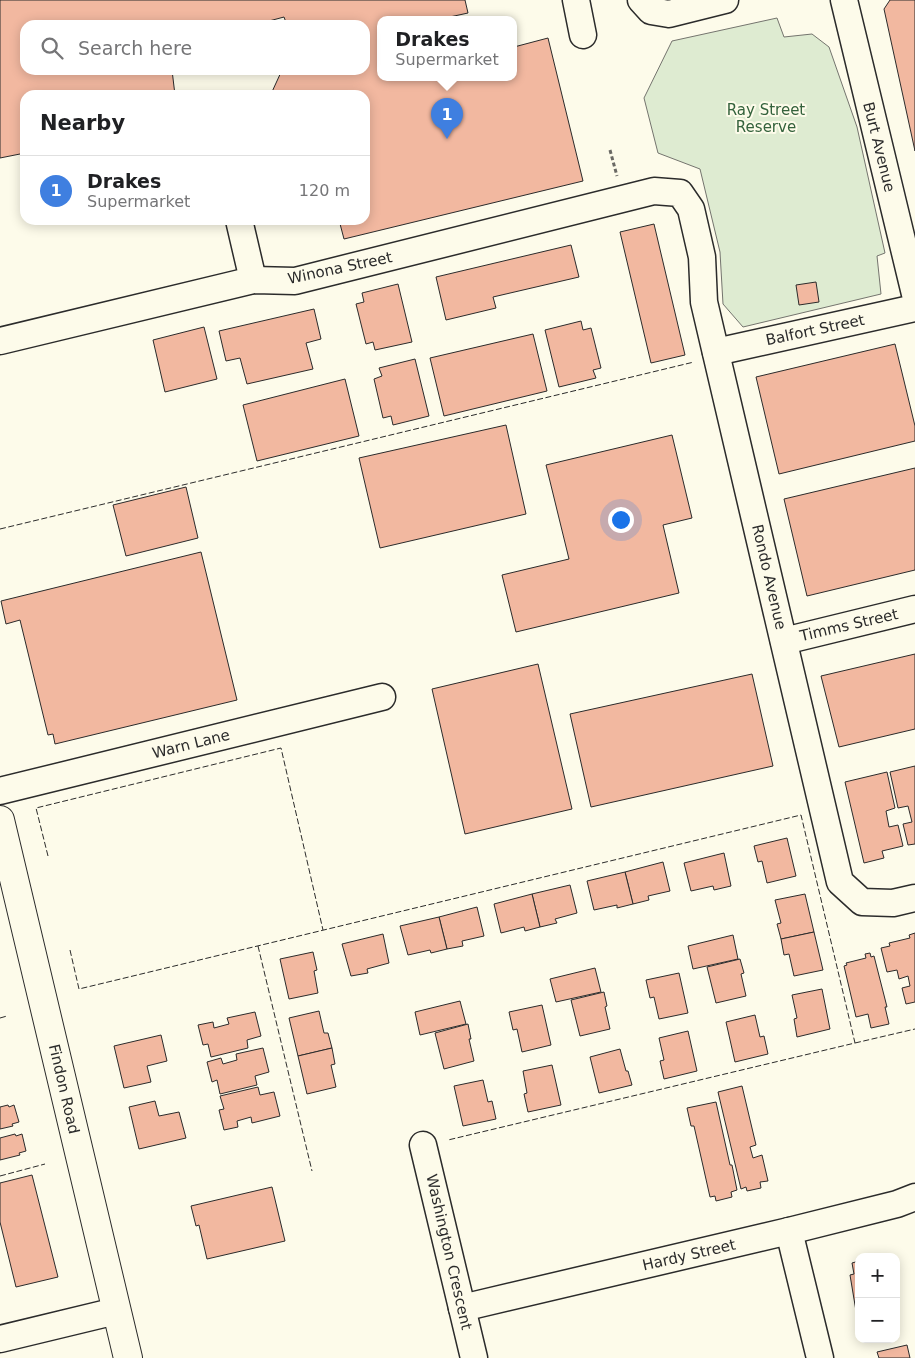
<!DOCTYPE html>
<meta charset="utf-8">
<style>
:root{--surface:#fff;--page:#f2f2f2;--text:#202124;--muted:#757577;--line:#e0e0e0;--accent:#111827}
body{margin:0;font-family:"DejaVu Sans",sans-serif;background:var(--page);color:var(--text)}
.controls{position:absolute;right:15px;bottom:15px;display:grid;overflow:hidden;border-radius:10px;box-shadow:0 2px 12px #0003}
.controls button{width:45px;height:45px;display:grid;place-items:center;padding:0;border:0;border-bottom:1px solid var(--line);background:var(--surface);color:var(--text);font:25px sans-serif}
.you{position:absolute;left:620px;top:519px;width:18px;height:18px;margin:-12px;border:4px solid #fff;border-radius:50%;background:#1a73e8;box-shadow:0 0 0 8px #1a73e833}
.badge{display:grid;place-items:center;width:32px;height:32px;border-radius:50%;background:var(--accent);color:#fff;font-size:16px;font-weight:700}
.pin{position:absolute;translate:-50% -41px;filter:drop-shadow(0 1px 2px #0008)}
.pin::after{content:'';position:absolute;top:26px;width:18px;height:15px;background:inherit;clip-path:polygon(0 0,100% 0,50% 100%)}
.popup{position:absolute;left:377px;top:16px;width:140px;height:65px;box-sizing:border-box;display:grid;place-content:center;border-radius:10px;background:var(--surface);filter:drop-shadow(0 1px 4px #0005);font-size:16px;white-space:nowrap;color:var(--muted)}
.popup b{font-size:19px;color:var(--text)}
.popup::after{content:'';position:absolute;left:50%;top:100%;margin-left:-10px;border:10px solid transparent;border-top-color:var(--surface)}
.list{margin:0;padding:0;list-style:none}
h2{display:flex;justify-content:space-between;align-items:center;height:65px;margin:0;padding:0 20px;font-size:21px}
h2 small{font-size:16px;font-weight:400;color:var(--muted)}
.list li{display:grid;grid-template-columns:32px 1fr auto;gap:15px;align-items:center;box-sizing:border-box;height:70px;padding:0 20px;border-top:1px solid var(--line)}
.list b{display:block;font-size:19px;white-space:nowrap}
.list p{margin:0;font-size:16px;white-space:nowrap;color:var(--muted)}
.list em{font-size:16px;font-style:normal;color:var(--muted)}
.icon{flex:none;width:28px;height:28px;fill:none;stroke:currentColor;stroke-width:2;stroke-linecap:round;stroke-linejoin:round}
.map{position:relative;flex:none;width:915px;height:1358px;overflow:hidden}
.search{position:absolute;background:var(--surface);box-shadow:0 2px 12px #0003;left:20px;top:20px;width:350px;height:55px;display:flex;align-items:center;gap:12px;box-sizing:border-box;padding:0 18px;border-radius:15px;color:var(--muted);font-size:19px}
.panel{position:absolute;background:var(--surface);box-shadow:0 2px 12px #0003;left:20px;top:90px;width:350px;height:135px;border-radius:15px}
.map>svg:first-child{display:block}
</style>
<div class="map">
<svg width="915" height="1358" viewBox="0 0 915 1358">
<rect width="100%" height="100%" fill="#fdfbea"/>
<path fill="#deebd1" stroke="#74746e" d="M777 18 784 37 812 34 829 47 857 127 885 253 877 256 881 294 743 327 723 304 720 252 700 169 658 153 644 98 672 41Z"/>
<g fill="#f2b8a0" stroke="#2b2b2b">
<path d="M0 0H465L468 13 436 20H381V78H513V45L514 47 548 38 583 181 344 239 339 220H365V95L271 94 282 70H365V25H287L284 17 254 25H25V70H172L175 95H25V153L0 158Z"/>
<path d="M890 0H915V151L884 9Z"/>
<path d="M654 224 685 355 651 363 620 232Z"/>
<path d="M571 245 579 277 493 297 496 308 446 320 436 277Z"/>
<path d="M816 282 819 302 799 305 796 285Z"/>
<path d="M398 284 412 342 375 350 373 342 366 344 356 304 364 302 362 293Z"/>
<path d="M314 309 321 339 306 343 313 369 247 384 240 358 226 361 219 331Z"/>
<path d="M581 321 583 330 591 328 601 368 593 370 596 378 559 387 545 330Z"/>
<path d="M204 327 217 379 165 392 153 340Z"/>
<path d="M533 334 547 391 444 416 430 358Z"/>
<path d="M895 344 915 426V441L779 474 756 377Z"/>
<path d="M415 359 429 416 393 425 391 416 383 418 374 379 382 376 379 368Z"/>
<path d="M345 379 359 436 257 461 243 405Z"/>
<path d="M506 425 526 514 380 548 359 458Z"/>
<path d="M672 435 692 518 663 525 679 593 516 632 502 575 569 559 546 465Z"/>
<path d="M915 468V570L807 596 784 499Z"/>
<path d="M186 487 198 538 126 556 113 505Z"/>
<path d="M201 552 237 700 55 744 53 734 48 735 20 620 6 624 1 601Z"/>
<path d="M915 654V729L839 747 821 676Z"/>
<path d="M538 664 572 809 465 834 432 689Z"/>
<path d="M752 674 773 766 591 807 570 714Z"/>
<path d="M915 766V844L908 845 903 824 912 822 908 806 898 808 890 772Z"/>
<path d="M887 772 895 808 886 811 889 827 898 825 903 846 882 851 884 858 864 863 845 782Z"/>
<path d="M787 838 796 876 767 883 762 861 758 862 754 846Z"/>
<path d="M724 853 731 886 714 890 713 886 691 891 684 863Z"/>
<path d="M663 862 670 891 648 896 649 900 633 904 625 872Z"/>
<path d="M625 872 633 904 617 908V905L594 910 587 881Z"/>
<path d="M570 885 577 913 555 919 557 923 540 927 532 894Z"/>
<path d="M532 894 540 927 525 931 524 927 501 933 494 904Z"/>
<path d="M805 894 814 932 781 939 777 924 781 923 775 900Z"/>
<path d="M477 907 484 936 462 941 463 946 447 949 439 917Z"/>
<path d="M439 917 447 949 431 953 430 950 408 955 400 926Z"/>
<path d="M814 932 823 970 794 976 789 954 784 955 781 939Z"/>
<path d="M915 933V1002L906 1004 902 988 910 986 908 976 899 979 897 970 887 972 881 948 890 946 889 943 910 938 909 935Z"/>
<path d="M383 934 389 963 367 969 368 973 351 976 342 944Z"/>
<path d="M733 935 738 959 693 969 688 946Z"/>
<path d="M313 952 317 970 314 971 318 993 289 999 280 959Z"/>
<path d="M870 953 871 957 874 956 887 1007H885L889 1024 871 1028 868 1014 856 1017 844 966 847 965 846 963 866 958 865 954Z"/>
<path d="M740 959 744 973 741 974 746 996 716 1003 707 967Z"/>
<path d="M595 968 601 992 556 1002 550 979Z"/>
<path d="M679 973 688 1013 659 1019 654 997 650 998 646 980Z"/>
<path d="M822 989 830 1029 797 1037 794 1019 797 1018 792 995Z"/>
<path d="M604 992 607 1006 605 1007 610 1029 580 1036 571 1000Z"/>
<path d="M460 1001 466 1024 420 1035 415 1012Z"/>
<path d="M542 1005 551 1045 522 1052 517 1029 513 1030 509 1012Z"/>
<path d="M319 1011 324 1033H328L332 1048 298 1056 289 1018Z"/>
<path d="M255 1012 261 1036 247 1040 248 1048 211 1057 208 1044 203 1045 198 1025 213 1022 214 1028 229 1024 227 1018Z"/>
<path d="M755 1015 760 1037 764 1036 768 1054 735 1062 726 1022Z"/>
<path d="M468 1024 471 1039H469L474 1061 444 1069 435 1033Z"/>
<path d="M688 1031 697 1071 664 1079 660 1061 664 1060 659 1038Z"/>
<path d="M161 1035 167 1061 147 1066 151 1082 124 1088 114 1046Z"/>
<path d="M263 1048 269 1072 255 1076 257 1085 220 1094 217 1080 212 1082 207 1062 221 1058 223 1064 237 1060 236 1054Z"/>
<path d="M332 1048 335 1064 331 1065 336 1087 307 1094 298 1056Z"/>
<path d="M620 1049 626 1071H628L632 1085 599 1093 590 1057Z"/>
<path d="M552 1065 561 1105 528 1112 524 1094 527 1093 523 1071Z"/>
<path d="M483 1080 488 1102 492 1101 496 1119 463 1126 454 1086Z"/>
<path d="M742 1086 756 1145 750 1147 753 1158 762 1155 768 1181 760 1182 761 1188 747 1191 746 1187 741 1189 718 1092Z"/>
<path d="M258 1087 260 1095 274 1092 280 1116 252 1123 251 1117 237 1121 238 1127 224 1130 219 1110 224 1109 220 1096Z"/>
<path d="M155 1101 159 1116 179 1112 186 1138 139 1149 129 1107Z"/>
<path d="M716 1102 730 1165H732L737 1190 731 1192 732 1197 716 1201 715 1196 710 1197 694 1126H691L687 1108Z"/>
<path d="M8 1105 9 1107 14 1105 19 1122 12 1124 13 1126 0 1129V1107Z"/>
<path d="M15 1134 16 1136 22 1134 26 1151 19 1153 20 1155 0 1160V1138Z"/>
<path d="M32 1175 58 1277 16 1287 0 1222V1183Z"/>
<path d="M272 1187 285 1241 207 1259 199 1225 196 1226 191 1206Z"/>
<path d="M859 1261V1315L858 1310 856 1311 850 1275 854 1274 852 1263Z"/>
<path d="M907 1345 910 1358H879L877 1352Z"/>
</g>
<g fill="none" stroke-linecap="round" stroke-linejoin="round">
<defs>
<g id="minor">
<path d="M576 0 583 35"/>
<path d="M641 0 651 11 669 14 725 0"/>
<path d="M844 0 915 294"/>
<path d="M239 220 253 280"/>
<path d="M0 341 253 280 295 281 654 191 680 193 691 209 702 257 704 302 840 882 862 902 893 903 915 898"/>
<path d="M716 352 915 308"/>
<path d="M784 641 915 609"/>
<path d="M0 791 382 697"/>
<path d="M423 1145 474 1358"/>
<path d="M789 1231 820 1358"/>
<path d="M462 1308 789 1231 897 1204 915 1197"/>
<path d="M0 1339 116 1311"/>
</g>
<path id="major" d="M0 820 128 1358"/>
</defs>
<use href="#minor" stroke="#2b2b2b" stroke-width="29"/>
<use href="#major" stroke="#2b2b2b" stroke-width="30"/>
<path stroke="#6a6964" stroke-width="3" stroke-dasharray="4 2.5" stroke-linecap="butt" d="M610 150 617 176"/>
<use href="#minor" stroke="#fdfbea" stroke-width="26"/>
<use href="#major" stroke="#fdfbea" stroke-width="28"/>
<g stroke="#2b2b2b" stroke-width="1" stroke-dasharray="6 2.5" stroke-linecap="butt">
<path d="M0 529 694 362"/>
<path d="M48 856 36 808 281 748 323 930"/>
<path d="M258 946 312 1171"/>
<path d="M70 950 79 989 801 815 855 1043 448 1140"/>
<path d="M0 1018 7 1016"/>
<path d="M855 1043 915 1029"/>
<path d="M0 1176 45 1164"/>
</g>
</g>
<g text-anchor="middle" stroke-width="4" stroke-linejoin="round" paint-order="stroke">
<g font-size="15" fill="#34623c" stroke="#fdfbea">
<text x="766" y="115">Ray Street<tspan x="766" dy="17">Reserve</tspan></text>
</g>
<g font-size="15" fill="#2b2b2b" stroke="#fdfbea">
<text transform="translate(879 147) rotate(76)" y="5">Burt Avenue</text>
<text transform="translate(340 268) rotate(-12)" y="5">Winona Street</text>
<text transform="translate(815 330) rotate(-12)" y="5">Balfort Street</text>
<text transform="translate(769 577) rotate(77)" y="5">Rondo Avenue</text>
<text transform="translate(849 625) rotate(-13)" y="5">Timms Street</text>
<text transform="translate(191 744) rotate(-14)" y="5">Warn Lane</text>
<text transform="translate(64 1089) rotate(77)" y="5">Findon Road</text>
<text transform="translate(449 1252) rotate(77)" y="5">Washington Crescent</text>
<text transform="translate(689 1255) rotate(-13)" y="5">Hardy Street</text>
</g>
</g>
</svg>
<div class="controls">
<button>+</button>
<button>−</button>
</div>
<div class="you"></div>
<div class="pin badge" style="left:447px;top:139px;background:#3f7fe0">1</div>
<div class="popup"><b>Drakes</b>Supermarket</div>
<div class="search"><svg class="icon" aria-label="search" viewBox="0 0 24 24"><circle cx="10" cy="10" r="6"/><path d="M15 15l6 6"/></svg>Search here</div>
<section class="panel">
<h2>Nearby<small></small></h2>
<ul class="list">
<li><span class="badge" style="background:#3f7fe0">1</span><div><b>Drakes</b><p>Supermarket</p></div><em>120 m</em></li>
</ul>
</section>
</div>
